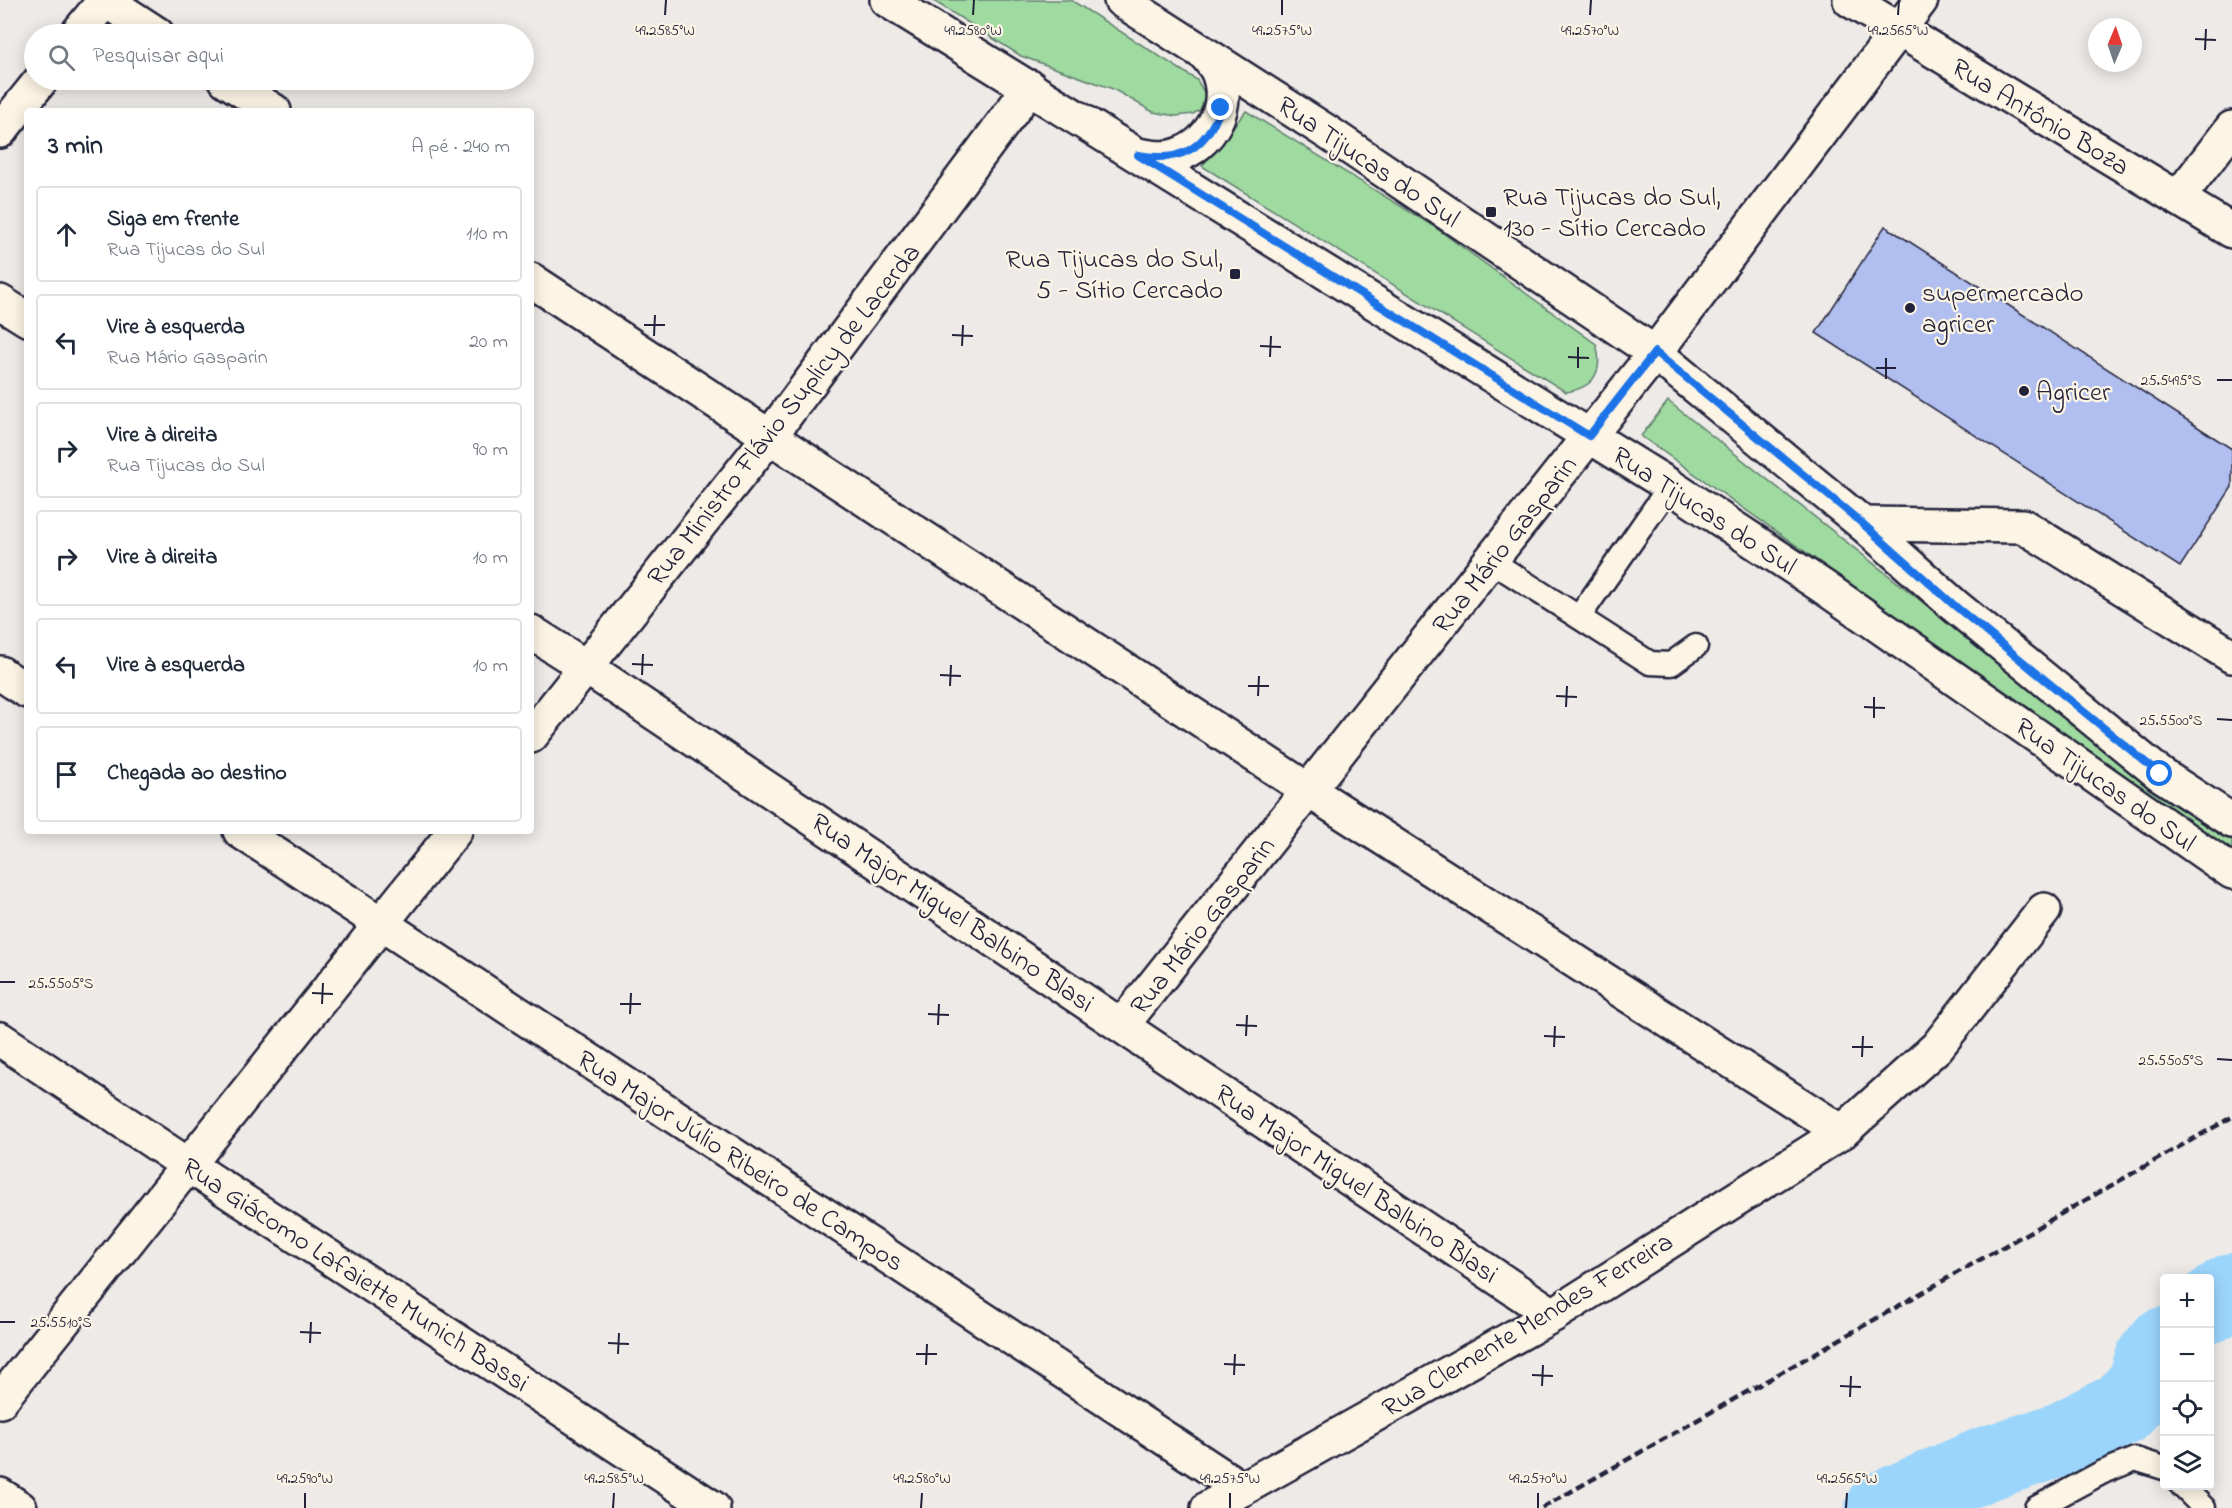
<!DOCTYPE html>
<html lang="pt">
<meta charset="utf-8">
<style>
:root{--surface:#fff;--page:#f6f6f7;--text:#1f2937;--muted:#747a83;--line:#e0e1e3}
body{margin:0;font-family:"Indie Flower",sans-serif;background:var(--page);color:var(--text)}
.controls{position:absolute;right:18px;bottom:18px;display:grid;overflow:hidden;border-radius:6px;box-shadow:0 3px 15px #0003}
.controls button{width:54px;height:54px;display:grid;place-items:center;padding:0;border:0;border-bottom:2px solid var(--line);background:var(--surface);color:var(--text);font:30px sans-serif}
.compass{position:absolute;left:2088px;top:18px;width:54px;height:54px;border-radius:50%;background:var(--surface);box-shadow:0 3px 15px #0003;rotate:2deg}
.stop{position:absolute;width:18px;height:18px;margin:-14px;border:4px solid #1a73e8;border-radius:50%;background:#fff}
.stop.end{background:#1a73e8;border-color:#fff;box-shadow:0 2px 6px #0008}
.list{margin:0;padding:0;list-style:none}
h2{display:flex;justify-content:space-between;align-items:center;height:78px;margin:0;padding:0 24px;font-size:26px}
h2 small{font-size:20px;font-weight:400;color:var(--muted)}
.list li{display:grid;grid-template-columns:39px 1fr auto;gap:18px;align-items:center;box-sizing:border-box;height:96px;margin:0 12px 12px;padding:0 12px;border:2px solid var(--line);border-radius:6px}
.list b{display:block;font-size:22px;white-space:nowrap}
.list p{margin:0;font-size:20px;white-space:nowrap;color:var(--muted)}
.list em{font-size:20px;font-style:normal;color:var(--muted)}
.icon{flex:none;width:33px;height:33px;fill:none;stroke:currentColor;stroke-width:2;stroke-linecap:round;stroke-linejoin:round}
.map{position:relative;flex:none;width:2232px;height:1508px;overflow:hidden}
.search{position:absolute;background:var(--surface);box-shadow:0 3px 15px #0003;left:24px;top:24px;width:510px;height:66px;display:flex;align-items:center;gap:15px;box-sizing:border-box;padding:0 21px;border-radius:33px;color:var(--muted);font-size:22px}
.panel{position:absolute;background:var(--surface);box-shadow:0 3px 15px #0003;left:24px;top:108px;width:510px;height:726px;border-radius:6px}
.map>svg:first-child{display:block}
</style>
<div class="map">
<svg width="2232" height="1508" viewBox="0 0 2232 1508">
<rect width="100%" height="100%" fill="#edeae7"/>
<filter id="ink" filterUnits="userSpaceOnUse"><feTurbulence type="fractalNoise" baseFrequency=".0167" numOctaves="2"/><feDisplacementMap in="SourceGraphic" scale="12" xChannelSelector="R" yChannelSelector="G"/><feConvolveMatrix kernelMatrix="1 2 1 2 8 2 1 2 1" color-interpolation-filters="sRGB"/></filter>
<g filter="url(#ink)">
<g fill="#9fdaa0" stroke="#607e6e" stroke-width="1.5">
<path d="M932 0H1071L1197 80 1204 92 1205 98 1200 110 1193 114 1176 116 1153 112 1113 89 1021 56Z"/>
<path d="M1246 111 1433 226 1596 344C1604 371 1594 388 1566 392L1202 166Z"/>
<path d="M1668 401 2178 804 2232 839V853L1641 436Z"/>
</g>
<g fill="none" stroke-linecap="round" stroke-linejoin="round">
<g stroke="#9cd5fc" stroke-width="74">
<path d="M2210 1306 2232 1290"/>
<path d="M1882 1508 1985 1464 2062 1439 2123 1408 2144 1384 2152 1359 2164 1344"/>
</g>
</g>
<path fill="#b0bfef" stroke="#22223b" stroke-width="1.5" d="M1885 226 2232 449V487L2180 567 1816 333Z"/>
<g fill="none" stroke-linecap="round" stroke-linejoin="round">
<defs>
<g id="service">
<path d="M1491 561 1650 663 1671 664 1696 646"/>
<path d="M1579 617 1670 486"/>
<path d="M2182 1486 2204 1508"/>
<path d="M2036 1508 2101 1473 2135 1459 2164 1468"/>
</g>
<g id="minor">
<path d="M1850 0 2232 231"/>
<path d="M77 34 105 0 157 34"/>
<path d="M226 80 274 111"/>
<path d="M0 131 41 80"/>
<path d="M2178 198 2232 128"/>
<path d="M531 280 1308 790 1842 1132"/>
<path d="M0 302 27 319"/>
<path d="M1863 524 2023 526 2232 656"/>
<path d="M531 632 586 667 1553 1315"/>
<path d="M0 673 27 691"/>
<path d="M531 736 770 436 1030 87"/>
<path d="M240 831 1242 1489"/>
<path d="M1123 1024 1655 353 1921 0"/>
<path d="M0 1039 188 1165 713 1508"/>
<path d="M0 1401 455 831"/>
<path d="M0 1495 20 1508"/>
<path d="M1208 1508 1553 1315 1842 1132 1937 1047 2044 910"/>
</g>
<g id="secondary">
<path d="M887 0 1670 486 1822 586 2232 872"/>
<path d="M1121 0 1327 132 1655 353 1863 524 1955 606 2160 774 2232 821"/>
<path d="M1138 155C1150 157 1163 160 1175 156 1210 146 1233 105 1217 70 1214 65 1210 60 1206 55"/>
</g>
</defs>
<use href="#service" stroke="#22223b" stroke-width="27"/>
<use href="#minor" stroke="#22223b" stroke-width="38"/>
<use href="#secondary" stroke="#22223b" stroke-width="38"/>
<use href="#service" stroke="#fcf5e5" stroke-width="22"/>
<use href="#minor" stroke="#fcf5e5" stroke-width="33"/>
<use href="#secondary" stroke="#fcf5e5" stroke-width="33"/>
<path stroke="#22223b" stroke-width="4.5" stroke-dasharray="9 4.5" stroke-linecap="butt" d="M1542 1508 2232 1117"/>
</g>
</g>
<g fill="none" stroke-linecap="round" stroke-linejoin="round" filter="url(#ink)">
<path stroke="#1a73e8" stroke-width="8" d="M1221 108C1205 149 1181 163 1138 155L1589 436 1655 352 1863 524 1955 606 2160 774"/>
</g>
<path fill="none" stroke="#22223b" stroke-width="2" d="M665 15 666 0M973 15 974 0M1282 15V0M1590 15 1591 0M1898 15 1899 0M2195 39 2216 40M2205 50 2206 29M644 325H665M952 335 973 336M654 336 655 315M962 346 963 325M1260 346 1281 347M1270 357 1271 336M1568 357 1589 358M1578 368V347M1876 368H1896M1886 379V358M2217 380H2232M632 664 653 665M642 675 643 654M940 675 961 676M950 686 951 665M1248 686H1269M1258 696 1259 676M1556 696 1577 697M1566 707 1567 686M1864 707 1885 708M1874 718V697M2217 719 2232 720M0 982H15M312 993 333 994M322 1004 323 983M620 1004H641M630 1014 631 993M928 1014 949 1015M938 1025 939 1004M1236 1025 1257 1026M1246 1036 1247 1015M1544 1036 1565 1037M1554 1047 1555 1026M1852 1047H1873M1862 1057 1863 1036M2217 1059 2232 1060M0 1322H15M300 1332 321 1333M310 1343 311 1322M608 1343 629 1344M618 1354 619 1333M916 1354H937M1224 1364 1245 1365M926 1365 927 1344M1234 1375 1235 1354M1532 1375 1553 1376M1542 1386 1543 1365M1840 1386 1861 1387M1850 1397 1851 1376M305 1508V1493M613 1508 614 1493M921 1508 922 1493M1230 1508V1493M1538 1508V1493M1846 1508 1847 1493"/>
<g fill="#22223b" stroke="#fcf5e5" stroke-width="2">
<rect x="1485" y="206" width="12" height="12" rx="3"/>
<rect x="1229" y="268" width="12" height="12" rx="3"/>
<circle cx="1910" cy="308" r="6"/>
<circle cx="2024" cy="391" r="6"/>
</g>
<g text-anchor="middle" stroke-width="4.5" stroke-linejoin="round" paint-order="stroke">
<g font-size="27" fill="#22223b" stroke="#fcf5e5">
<text transform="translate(2041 116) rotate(31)" y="9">Rua Antônio Boza</text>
<text transform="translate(1369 161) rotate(34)" y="9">Rua Tijucas do Sul</text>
<text transform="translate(783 414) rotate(-52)" y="9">Rua Ministro Flávio Suplicy de Lacerda</text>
<text transform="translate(1705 510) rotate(33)" y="9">Rua Tijucas do Sul</text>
<text transform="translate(1504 544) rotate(-52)" y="9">Rua Mário Gasparin</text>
<text transform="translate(2106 784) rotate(35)" y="9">Rua Tijucas do Sul</text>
<text transform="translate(953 912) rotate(34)" y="9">Rua Major Miguel Balbino Blasi</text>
<text transform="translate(1202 925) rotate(-52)" y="9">Rua Mário Gasparin</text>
<text transform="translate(741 1160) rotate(33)" y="9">Rua Major Júlio Ribeiro de Campos</text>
<text transform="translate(1357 1183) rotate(34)" y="9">Rua Major Miguel Balbino Blasi</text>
<text transform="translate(356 1274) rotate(33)" y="9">Rua Giácomo Lafaiette Munich Bassi</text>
<text transform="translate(1527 1324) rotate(-31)" y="9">Rua Clemente Mendes Ferreira</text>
</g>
<g font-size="27" fill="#22223b" stroke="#fcf5e5" text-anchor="start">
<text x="1503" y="205">Rua Tijucas do Sul,<tspan x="1503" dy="31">130 - Sítio Cercado</tspan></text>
<text x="1223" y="267" text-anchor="end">Rua Tijucas do Sul,<tspan x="1223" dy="31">5 - Sítio Cercado</tspan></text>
<text x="1922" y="301">supermercado<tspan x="1922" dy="31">agricer</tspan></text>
<text x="2036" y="400">Agricer</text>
</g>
</g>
<g font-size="15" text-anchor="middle" fill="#22223b" stroke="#fcf5e5" stroke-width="4.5" stroke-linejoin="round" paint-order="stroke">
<text x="665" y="35">49.2585°W</text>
<text x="973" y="35">49.2580°W</text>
<text x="1282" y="35">49.2575°W</text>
<text x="1590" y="35">49.2570°W</text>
<text x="1898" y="35">49.2565°W</text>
<text x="2171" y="385">25.5495°S</text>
<text x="2171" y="725">25.5500°S</text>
<text x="61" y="988">25.5505°S</text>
<text x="2171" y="1065">25.5505°S</text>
<text x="61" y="1327">25.5510°S</text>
<text x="305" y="1483">49.2590°W</text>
<text x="614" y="1483">49.2585°W</text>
<text x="922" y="1483">49.2580°W</text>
<text x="1230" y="1483">49.2575°W</text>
<text x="1538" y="1483">49.2570°W</text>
<text x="1847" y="1483">49.2565°W</text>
</g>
</svg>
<div class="controls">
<button>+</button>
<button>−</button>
<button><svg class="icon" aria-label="locate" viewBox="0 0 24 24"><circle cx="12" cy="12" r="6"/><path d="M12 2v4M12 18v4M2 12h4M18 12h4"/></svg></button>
<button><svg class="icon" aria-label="layers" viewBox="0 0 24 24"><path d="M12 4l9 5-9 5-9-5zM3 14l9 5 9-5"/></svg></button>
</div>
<svg class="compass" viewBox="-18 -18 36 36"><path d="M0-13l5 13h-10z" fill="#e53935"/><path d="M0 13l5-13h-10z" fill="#747a83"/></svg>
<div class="stop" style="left:2160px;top:774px"></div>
<div class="stop end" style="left:1221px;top:108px"></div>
<div class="search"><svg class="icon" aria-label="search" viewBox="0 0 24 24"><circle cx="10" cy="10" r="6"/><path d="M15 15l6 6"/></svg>Pesquisar aqui</div>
<section class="panel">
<h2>3 min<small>A pé · 240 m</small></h2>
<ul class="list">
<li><svg class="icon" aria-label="ahead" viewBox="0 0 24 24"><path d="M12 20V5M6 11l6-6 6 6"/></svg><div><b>Siga em frente</b><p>Rua Tijucas do Sul</p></div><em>110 m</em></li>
<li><svg class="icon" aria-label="left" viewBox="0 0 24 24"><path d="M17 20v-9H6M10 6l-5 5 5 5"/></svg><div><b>Vire à esquerda</b><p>Rua Mário Gasparin</p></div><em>20 m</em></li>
<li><svg class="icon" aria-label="right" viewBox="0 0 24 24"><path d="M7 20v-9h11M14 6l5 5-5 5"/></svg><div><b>Vire à direita</b><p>Rua Tijucas do Sul</p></div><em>90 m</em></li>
<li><svg class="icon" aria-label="right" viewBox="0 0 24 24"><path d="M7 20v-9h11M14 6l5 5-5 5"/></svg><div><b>Vire à direita</b></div><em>10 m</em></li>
<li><svg class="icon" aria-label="left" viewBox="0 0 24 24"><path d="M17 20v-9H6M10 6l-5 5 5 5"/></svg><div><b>Vire à esquerda</b></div><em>10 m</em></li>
<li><svg class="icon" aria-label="arrive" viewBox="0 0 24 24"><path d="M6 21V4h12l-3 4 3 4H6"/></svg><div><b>Chegada ao destino</b></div></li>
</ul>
</section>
</div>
